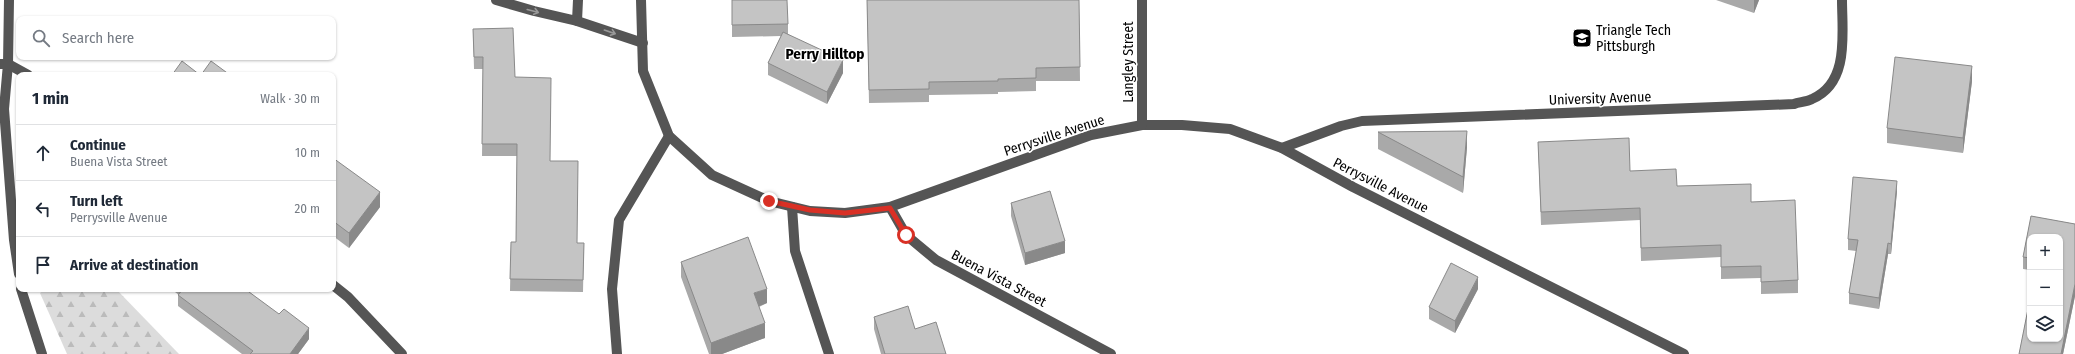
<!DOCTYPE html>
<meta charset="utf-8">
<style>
:root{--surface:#fff;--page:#f6f6f7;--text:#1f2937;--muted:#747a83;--line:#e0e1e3}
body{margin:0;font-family:"Fira Sans Condensed",sans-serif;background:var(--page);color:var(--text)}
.controls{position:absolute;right:12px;bottom:12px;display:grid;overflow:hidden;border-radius:8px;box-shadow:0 1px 3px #0004}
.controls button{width:36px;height:36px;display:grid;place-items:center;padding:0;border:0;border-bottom:1px solid var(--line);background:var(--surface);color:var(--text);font:20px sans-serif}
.stop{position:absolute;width:12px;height:12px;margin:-9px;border:3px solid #d93025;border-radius:50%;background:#fff}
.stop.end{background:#d93025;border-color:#fff;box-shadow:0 1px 4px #0008}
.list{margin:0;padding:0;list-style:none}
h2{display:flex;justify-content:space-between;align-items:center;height:52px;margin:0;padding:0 16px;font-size:17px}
h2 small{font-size:13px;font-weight:400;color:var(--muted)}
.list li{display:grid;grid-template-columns:26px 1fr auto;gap:12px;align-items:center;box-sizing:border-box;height:56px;padding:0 16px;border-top:1px solid var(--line)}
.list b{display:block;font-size:15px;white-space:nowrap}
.list p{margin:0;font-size:13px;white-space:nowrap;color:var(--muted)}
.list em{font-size:13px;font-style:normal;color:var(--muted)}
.icon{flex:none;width:22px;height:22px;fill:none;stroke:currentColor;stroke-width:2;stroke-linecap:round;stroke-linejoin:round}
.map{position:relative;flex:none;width:2075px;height:354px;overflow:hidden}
.search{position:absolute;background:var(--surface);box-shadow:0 1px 3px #0004;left:16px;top:16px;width:320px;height:44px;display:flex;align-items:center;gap:10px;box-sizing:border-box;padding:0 14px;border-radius:8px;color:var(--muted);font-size:15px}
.panel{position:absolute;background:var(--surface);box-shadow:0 1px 3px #0004;left:16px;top:72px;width:320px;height:220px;border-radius:8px}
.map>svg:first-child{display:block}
</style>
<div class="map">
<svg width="2075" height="354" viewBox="0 0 2075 354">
<defs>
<pattern id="forest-firs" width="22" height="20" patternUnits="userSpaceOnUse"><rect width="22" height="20" fill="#dcdcdc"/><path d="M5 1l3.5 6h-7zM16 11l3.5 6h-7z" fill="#bbb"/></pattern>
</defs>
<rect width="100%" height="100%" fill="#fff"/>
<path fill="url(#forest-firs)" d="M45 289H116L179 354H67L40 293Z"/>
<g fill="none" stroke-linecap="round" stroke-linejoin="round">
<g stroke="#555" stroke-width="10">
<path d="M9 0 8 64 4 109 14 240 19 274"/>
<path d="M496 0 534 11 577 21 578 0"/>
<path d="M641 0 643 71 669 136 712 175 769 201 810 211 845 213 890 207 1091 135 1142 125H1182L1230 129 1282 148 1353 187 1684 354"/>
<path d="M577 21 643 43"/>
<path d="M0 64H8L28 75"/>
<path d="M1142 125V0"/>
<path d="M1282 148 1341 126 1362 121 1794 104C1799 102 1806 102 1812 99 1850 83 1842 33 1842 0"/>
<path d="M792 207 795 251 829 354"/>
<path d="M890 207 906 235 936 260 1111 354"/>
<path d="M333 285 348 297 402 354"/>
<path d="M21 289 42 354"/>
<path d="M617 354 612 289 619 220 669 136"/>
</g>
</g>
<g fill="#a9a9a9">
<path d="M732 0 788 24V34L843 73 827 104 768 75V63L781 36 732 37Z"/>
<path d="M867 0H1079L1080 81H1036V91L998 92V94L929 95V102L869 103Z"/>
<path d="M1716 0H1759L1754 13Z"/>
<path d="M473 29 515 77 550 161 577 243H584L583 292 510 291 511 242H516L517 156H482L483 69H474Z"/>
<path d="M1972 81 1963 153 1887 143V128Z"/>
<path d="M1378 132 1467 147 1463 193 1378 149Z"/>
<path d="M1538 142 1630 171 1677 186 1751 202 1798 280V293L1761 294V278L1721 279V257L1641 261 1640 220 1541 225Z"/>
<path d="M333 158 380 207 349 248 333 236Z"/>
<path d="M1897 191 1891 254H1888L1879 309 1849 304V293L1856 251 1848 250V239Z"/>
<path d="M1011 203 1065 253 1025 265 1011 216Z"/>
<path d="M2031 216 2075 224V296L2063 354H2019L2030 299V339H2060V237H2030V270L2023 269V257Z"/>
<path d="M681 262 767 303 759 307 765 338 722 354H709L681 277Z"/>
<path d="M171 289H245L309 339 298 354H242L178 306V295H179Z"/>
<path d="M1478 289 1455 333 1429 319V307Z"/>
<path d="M874 317 915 329 946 354H881L874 329Z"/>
</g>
<g fill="#898989">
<path d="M1754 0H1759L1754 13Z"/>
<path d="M843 60V73L827 104V92Z"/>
<path d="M1972 66V81L1963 153V138Z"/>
<path d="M1467 131V147L1463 193V177Z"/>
<path d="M1897 181V191L1891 254V244Z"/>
<path d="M380 192V207L349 248V233Z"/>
<path d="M1065 241V253L1025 265V253Z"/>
<path d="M1888 243V254L1879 309V298Z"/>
<path d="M1478 277V289L1455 333V321Z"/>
<path d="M2075 284V296L2063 354H2061Z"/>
<path d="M767 289V303L754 308V293Z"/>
<path d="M765 323V338L722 354H711V343Z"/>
<path d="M309 328V339L298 354H290Z"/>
</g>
<g fill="#c4c4c4" stroke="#898989">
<path d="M732 0H787L788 24 732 25Z"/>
<path d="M867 0H1079L1080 67 1036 68V78L998 79V81L929 82V89L869 90Z"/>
<path d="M513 28 515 77 551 78 550 161H578L577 243H584L583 280 510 279 511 242H516L517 144H482L483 57H474L473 29Z"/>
<path d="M783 32 843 60 827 92 768 63Z"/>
<path d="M1895 57 1972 66 1963 138 1887 128Z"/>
<path d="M182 61 200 75H172Z"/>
<path d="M211 61 230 75H201Z"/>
<path d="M1467 131 1463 177 1378 132Z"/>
<path d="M1629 138 1630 171 1676 169 1677 186 1751 184V202L1795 200 1798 280 1761 282V266L1721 267V245L1641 248 1640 208 1541 212 1538 142Z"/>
<path d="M333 158 380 192 349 233 333 221Z"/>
<path d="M1853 177 1897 181 1891 244 1888 243 1879 298 1849 293 1858 240 1848 239Z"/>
<path d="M1050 191 1065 241 1025 253 1011 203Z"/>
<path d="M2031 216 2075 224V284L2061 354H2019L2030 299V339H2060V237H2030V258L2023 257Z"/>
<path d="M748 237 767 289 754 293 765 323 711 343 681 262Z"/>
<path d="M1451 263 1478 277 1455 321 1429 307Z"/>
<path d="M183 289H245L279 314 284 309 309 328 290 354H250L253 351 178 295Z"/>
<path d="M908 306 915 329 936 322 946 354H885L874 317Z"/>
</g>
<defs><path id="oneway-shaft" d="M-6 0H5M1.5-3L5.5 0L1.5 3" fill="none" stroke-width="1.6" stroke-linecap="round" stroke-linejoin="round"/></defs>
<g stroke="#999">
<use href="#oneway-shaft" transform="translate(533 11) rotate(15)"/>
<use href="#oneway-shaft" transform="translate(610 32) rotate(19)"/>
</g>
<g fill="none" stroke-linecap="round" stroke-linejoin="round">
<path stroke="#d93025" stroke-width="5" d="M769 201 810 210 845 213 890 208 906 235"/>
</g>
<defs>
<symbol id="university-square" viewBox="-11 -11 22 22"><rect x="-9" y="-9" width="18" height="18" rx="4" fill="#000" stroke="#fff"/><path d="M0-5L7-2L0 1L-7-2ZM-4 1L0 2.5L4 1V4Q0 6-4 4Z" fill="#fff"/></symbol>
</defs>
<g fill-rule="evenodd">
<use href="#university-square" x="1571" y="27" width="22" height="22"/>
</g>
<g text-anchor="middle" stroke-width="3" stroke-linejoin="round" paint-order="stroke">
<g font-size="14" fill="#000" stroke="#fff" text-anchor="start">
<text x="1596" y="35">Triangle Tech<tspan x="1596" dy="16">Pittsburgh</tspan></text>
</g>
<g font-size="14" fill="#000" stroke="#fff">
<text transform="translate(1128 62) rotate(-90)" y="5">Langley Street</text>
<text transform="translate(1600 98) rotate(-2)" y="5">University Avenue</text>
<text transform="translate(1054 135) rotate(-18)" y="5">Perrysville Avenue</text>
<text transform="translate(1381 185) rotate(27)" y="5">Perrysville Avenue</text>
<text transform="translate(999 278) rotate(28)" y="5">Buena Vista Street</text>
</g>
<g font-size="15" font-weight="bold" fill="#000" stroke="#fff">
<text x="825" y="59">Perry Hilltop</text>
</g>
</g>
</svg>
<div class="controls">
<button>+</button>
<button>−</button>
<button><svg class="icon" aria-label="layers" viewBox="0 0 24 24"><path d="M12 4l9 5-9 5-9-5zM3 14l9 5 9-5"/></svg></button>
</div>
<div class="stop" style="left:906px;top:235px"></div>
<div class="stop end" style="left:769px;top:201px"></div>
<div class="search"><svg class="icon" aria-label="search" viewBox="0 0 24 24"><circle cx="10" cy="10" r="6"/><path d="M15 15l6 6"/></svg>Search here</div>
<section class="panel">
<h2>1 min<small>Walk · 30 m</small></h2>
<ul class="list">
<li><svg class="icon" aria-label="ahead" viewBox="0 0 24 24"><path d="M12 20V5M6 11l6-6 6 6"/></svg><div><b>Continue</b><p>Buena Vista Street</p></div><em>10 m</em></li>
<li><svg class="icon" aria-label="left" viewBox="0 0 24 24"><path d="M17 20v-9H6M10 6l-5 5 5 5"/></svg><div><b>Turn left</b><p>Perrysville Avenue</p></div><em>20 m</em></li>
<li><svg class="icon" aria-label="arrive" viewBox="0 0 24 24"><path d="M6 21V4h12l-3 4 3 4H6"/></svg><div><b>Arrive at destination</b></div></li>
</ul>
</section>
</div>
